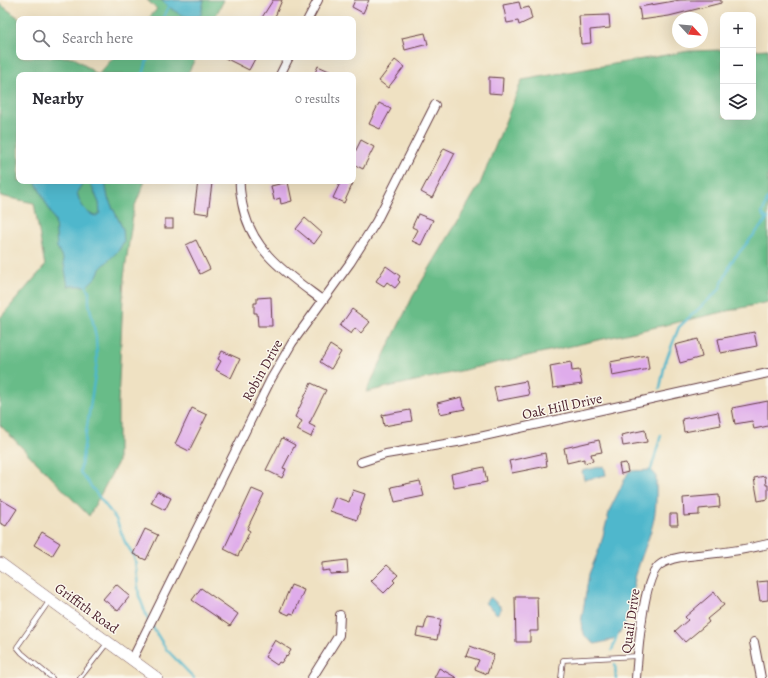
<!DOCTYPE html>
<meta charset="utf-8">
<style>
:root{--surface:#fff;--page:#f7f7f7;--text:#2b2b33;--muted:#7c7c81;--line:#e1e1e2}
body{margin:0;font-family:Alegreya,serif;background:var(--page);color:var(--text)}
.controls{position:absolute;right:12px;top:12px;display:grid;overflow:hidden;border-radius:8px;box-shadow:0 4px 16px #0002}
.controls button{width:36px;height:36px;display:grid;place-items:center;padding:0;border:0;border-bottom:1px solid var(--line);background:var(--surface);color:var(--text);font:20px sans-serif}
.compass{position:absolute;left:672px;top:12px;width:36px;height:36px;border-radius:50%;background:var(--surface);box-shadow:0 4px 16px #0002;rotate:116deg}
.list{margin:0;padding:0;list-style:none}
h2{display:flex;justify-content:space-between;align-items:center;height:52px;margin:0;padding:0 16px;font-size:17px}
h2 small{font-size:13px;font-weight:400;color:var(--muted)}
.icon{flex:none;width:22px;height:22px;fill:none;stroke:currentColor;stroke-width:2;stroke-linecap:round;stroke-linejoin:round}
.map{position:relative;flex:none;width:768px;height:678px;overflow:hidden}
.search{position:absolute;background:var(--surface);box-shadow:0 4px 16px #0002;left:16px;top:16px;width:340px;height:44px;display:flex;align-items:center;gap:10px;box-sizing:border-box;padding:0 14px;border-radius:8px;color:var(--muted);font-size:15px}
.panel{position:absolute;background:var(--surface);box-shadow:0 4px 16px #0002;left:16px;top:72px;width:340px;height:112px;border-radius:8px}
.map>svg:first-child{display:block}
</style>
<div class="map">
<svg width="768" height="678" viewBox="0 0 768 678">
<rect width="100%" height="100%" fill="#fbf7ec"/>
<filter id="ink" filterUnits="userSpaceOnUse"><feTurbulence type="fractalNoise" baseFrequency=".025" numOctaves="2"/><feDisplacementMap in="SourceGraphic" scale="8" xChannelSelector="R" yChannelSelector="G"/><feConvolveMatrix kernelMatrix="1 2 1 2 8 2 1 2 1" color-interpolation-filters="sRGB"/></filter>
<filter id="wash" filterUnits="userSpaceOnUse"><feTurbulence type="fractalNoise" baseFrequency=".012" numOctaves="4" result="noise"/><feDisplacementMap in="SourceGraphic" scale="16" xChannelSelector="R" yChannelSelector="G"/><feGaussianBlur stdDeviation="0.9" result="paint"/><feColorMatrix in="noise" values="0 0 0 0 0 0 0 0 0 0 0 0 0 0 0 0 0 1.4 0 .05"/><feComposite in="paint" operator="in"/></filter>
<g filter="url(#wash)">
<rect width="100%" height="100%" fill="#efe1c2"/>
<g fill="#68bc88" stroke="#596e5a">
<path d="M147 0H224L214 19H148L157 9Z"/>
<path d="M0 4 20 19H19V57H73L98 75H19V181H145L134 208 124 277 118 402V462L89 516 0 425V318L45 266 34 203 0 196Z"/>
<path d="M768 49V302L366 392 413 296 480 184 522 80 689 51 723 50V117H753V50Z"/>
<path d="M114 57H196L187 75H98Z"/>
</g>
<g fill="#4fb7cc" stroke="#4c6b7c" fill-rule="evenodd">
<path d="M161 0H204L201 15C186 22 172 10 161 0Z"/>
<path d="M35 181H105L108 198 123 229 124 241 119 250 100 269 97 276 87 286H68L63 259 57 248 55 221ZM90 182 99 203 100 213 96 216C85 214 79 202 77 192L82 184Z"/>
<path d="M604 466 606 475 584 480 582 471Z"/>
<path d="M651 470 656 475C656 490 657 504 654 518 651 535 643 551 638 568 631 587 632 619 618 635 613 641 602 642 595 644L585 637 581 623 589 574 600 547 610 509 629 471Z"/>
<path d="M490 597 502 608 497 614 485 603Z"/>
</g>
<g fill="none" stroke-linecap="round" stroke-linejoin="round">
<g stroke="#4fb7cc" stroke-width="2.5">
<path d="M163 19 172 0"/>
<path d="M143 75 148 57"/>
<path d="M767 219 762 214 768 198"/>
<path d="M86 285 89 291V303L96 337 97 362 80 472 116 519 125 542 132 553 135 560 139 596 149 622"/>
<path d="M660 388 665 363 679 327 719 290 732 261 768 218"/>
<path d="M650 473 661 435"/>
<path d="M152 626 166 649 194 678"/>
<path d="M612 650 617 635"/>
<path d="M615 664 616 678"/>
</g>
</g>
<g id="blocks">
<g fill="#dfaceb">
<path d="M273 0H282L274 19H261Z"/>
<path d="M355 0H369L363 13 352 7Z"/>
<path d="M680 0H721V3L669 16 641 20 639 7Z"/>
<path d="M519 2 521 9 529 7 532 19 519 25 518 21 507 23 503 5Z"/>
<path d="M609 15 610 28 590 30 591 43 581 44 579 16Z"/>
<path d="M425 33 428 44 405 50 402 38Z"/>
<path d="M223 57H256L249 70Z"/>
<path d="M395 60 404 67 388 88 379 81Z"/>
<path d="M318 66 338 75H314Z"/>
<path d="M489 77 503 78 502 94 489 93Z"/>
<path d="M379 103 391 109 380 129 369 124Z"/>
<path d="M361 140 374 147 363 169 353 164V156Z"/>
<path d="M444 148 455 153 432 198 421 192Z"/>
<path d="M198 181 212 183 208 214 194 212Z"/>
<path d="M341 181 353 183 344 203 333 198Z"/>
<path d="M288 182 292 201 281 204 280 198 274 200 271 186Z"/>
<path d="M418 214 433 220 421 245 412 241 418 230 412 227Z"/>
<path d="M305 218 322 233 314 244 296 229Z"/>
<rect x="165" y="219" width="8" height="9"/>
<path d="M196 240 210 269 200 274 186 245Z"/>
<path d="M386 266 400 276 398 280 400 282 395 288 387 282 384 286 376 281Z"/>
<path d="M271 297 272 326H258L257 313H254V303H257V298Z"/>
<path d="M352 309 370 322 361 333 355 328 351 334 340 326Z"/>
<path d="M754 332 757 346 721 353 718 339Z"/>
<path d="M698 339 702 357 680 363 675 345Z"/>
<path d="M330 345 341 352 331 369 320 362Z"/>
<path d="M222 351 240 359 231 378 216 370 221 361 218 359Z"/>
<path d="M647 355 649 369 612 376 610 362Z"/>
<path d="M571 362 572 371 579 370 582 384 553 388 550 366Z"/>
<path d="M526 381 529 395 497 401 494 387Z"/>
<path d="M311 383 326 390 309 424 315 427 311 437 297 430 302 421 295 417Z"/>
<path d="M462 397 465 409 440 414 437 403Z"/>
<path d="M768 401V426L754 429 752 421 735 424 732 408Z"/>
<path d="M192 408 207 415 189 451 175 444Z"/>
<path d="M410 410 412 421 384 426 382 415Z"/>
<path d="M718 412 721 425 684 432 682 419Z"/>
<path d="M645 430 647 442 623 446 621 435Z"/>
<path d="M282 438 295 445 283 468 286 469 282 478 266 470Z"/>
<path d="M599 440 602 452 591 454 593 461 584 463V459L567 463 564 448Z"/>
<path d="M545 453 547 466 512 473 509 461Z"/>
<path d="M626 463 628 472 621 474 619 464Z"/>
<path d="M484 467 487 482 454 488 451 474Z"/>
<path d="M765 476 766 485H768V499L758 501 754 478Z"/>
<path d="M420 481 424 496 395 502 391 487Z"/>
<path d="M252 489 264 494 247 529 250 531 238 556 224 549Z"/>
<path d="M353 490 365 494 357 520 330 511 335 497 349 502Z"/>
<path d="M157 491 171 498 165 510 151 503Z"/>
<path d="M719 495 720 507 699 509V515L684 516 683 498Z"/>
<path d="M0 499 17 509 6 526 0 523Z"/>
<path d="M670 514H677L678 525H670Z"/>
<path d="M145 529 158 535 146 560 133 554Z"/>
<path d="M42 532 60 543 52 556 34 545Z"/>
<path d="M347 560 348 573 330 574V570L322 571V563Z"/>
<path d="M387 565 398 575 393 580 395 582 384 593 371 581Z"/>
<path d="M768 581V600L760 601 757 582Z"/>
<path d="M116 584 130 596 118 611 103 599Z"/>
<path d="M291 585 304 590 294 614 290 613 289 615 280 611Z"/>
<path d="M201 588 238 614 230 626 192 600Z"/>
<path d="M714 592 724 605 707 619 709 622 685 642 675 631 688 620 685 617Z"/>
<path d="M515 597H537L538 631H530V642H516Z"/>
<path d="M427 617 441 619 437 640 416 636 418 628 424 629Z"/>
<path d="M275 640 291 650 287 657 286 656 281 663 279 662 277 665 265 657Z"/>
<path d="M470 646 494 655 487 674 475 669 479 660 466 656Z"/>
<path d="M439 668 457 678H434Z"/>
</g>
</g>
</g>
<g filter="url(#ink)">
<use href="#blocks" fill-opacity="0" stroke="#633c42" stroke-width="1"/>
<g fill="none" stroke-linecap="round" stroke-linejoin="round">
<defs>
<g id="lane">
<path d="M50 600 17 647 22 653 52 678"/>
<path d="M80 678 108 642"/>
<path d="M561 678 563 660 638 656"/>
</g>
<g id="street">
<path d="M308 19 318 0"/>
<path d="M280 75 289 57"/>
<path d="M240 181C239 188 241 195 242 203 251 251 286 273 322 300"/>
<path d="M361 462 386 454 457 442 768 373"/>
<path d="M754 642 761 678"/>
<path d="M132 660 271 379 292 343 350 263 376 222 435 105"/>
<path d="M312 678 339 635 340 615"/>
<path d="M636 678C638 656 642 575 661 564 674 556 692 556 708 554 728 552 748 549 768 544"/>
</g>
<path id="secondary" d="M0 563 157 678"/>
</defs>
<use href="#lane" stroke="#633c42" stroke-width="5.5"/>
<use href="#street" stroke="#633c42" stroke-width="10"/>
<use href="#secondary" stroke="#633c42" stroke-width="12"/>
<use href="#lane" stroke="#fff" stroke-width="4"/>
<use href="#street" stroke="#fff" stroke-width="8"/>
<use href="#secondary" stroke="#fff" stroke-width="11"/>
</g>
</g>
<g text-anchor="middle" stroke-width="3" stroke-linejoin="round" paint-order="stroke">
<g font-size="14" fill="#4a1f2b" stroke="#fbf7ec">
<text transform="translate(262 370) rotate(-61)" y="5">Robin Drive</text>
<text transform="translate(562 406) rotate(-12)" y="5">Oak Hill Drive</text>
<text transform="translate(87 608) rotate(36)" y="5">Griffith Road</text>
<text transform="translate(630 621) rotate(-82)" y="5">Quail Drive</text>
</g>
</g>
</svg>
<div class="controls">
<button>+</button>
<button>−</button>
<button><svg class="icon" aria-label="layers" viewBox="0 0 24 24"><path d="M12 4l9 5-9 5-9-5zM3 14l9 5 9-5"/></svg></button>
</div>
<svg class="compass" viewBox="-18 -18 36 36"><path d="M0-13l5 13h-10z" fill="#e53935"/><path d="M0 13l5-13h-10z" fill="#7c7c81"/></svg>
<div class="search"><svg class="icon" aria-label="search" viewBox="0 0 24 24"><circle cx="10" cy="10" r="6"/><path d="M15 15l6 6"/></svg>Search here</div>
<section class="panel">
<h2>Nearby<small>0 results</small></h2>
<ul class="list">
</ul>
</section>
</div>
